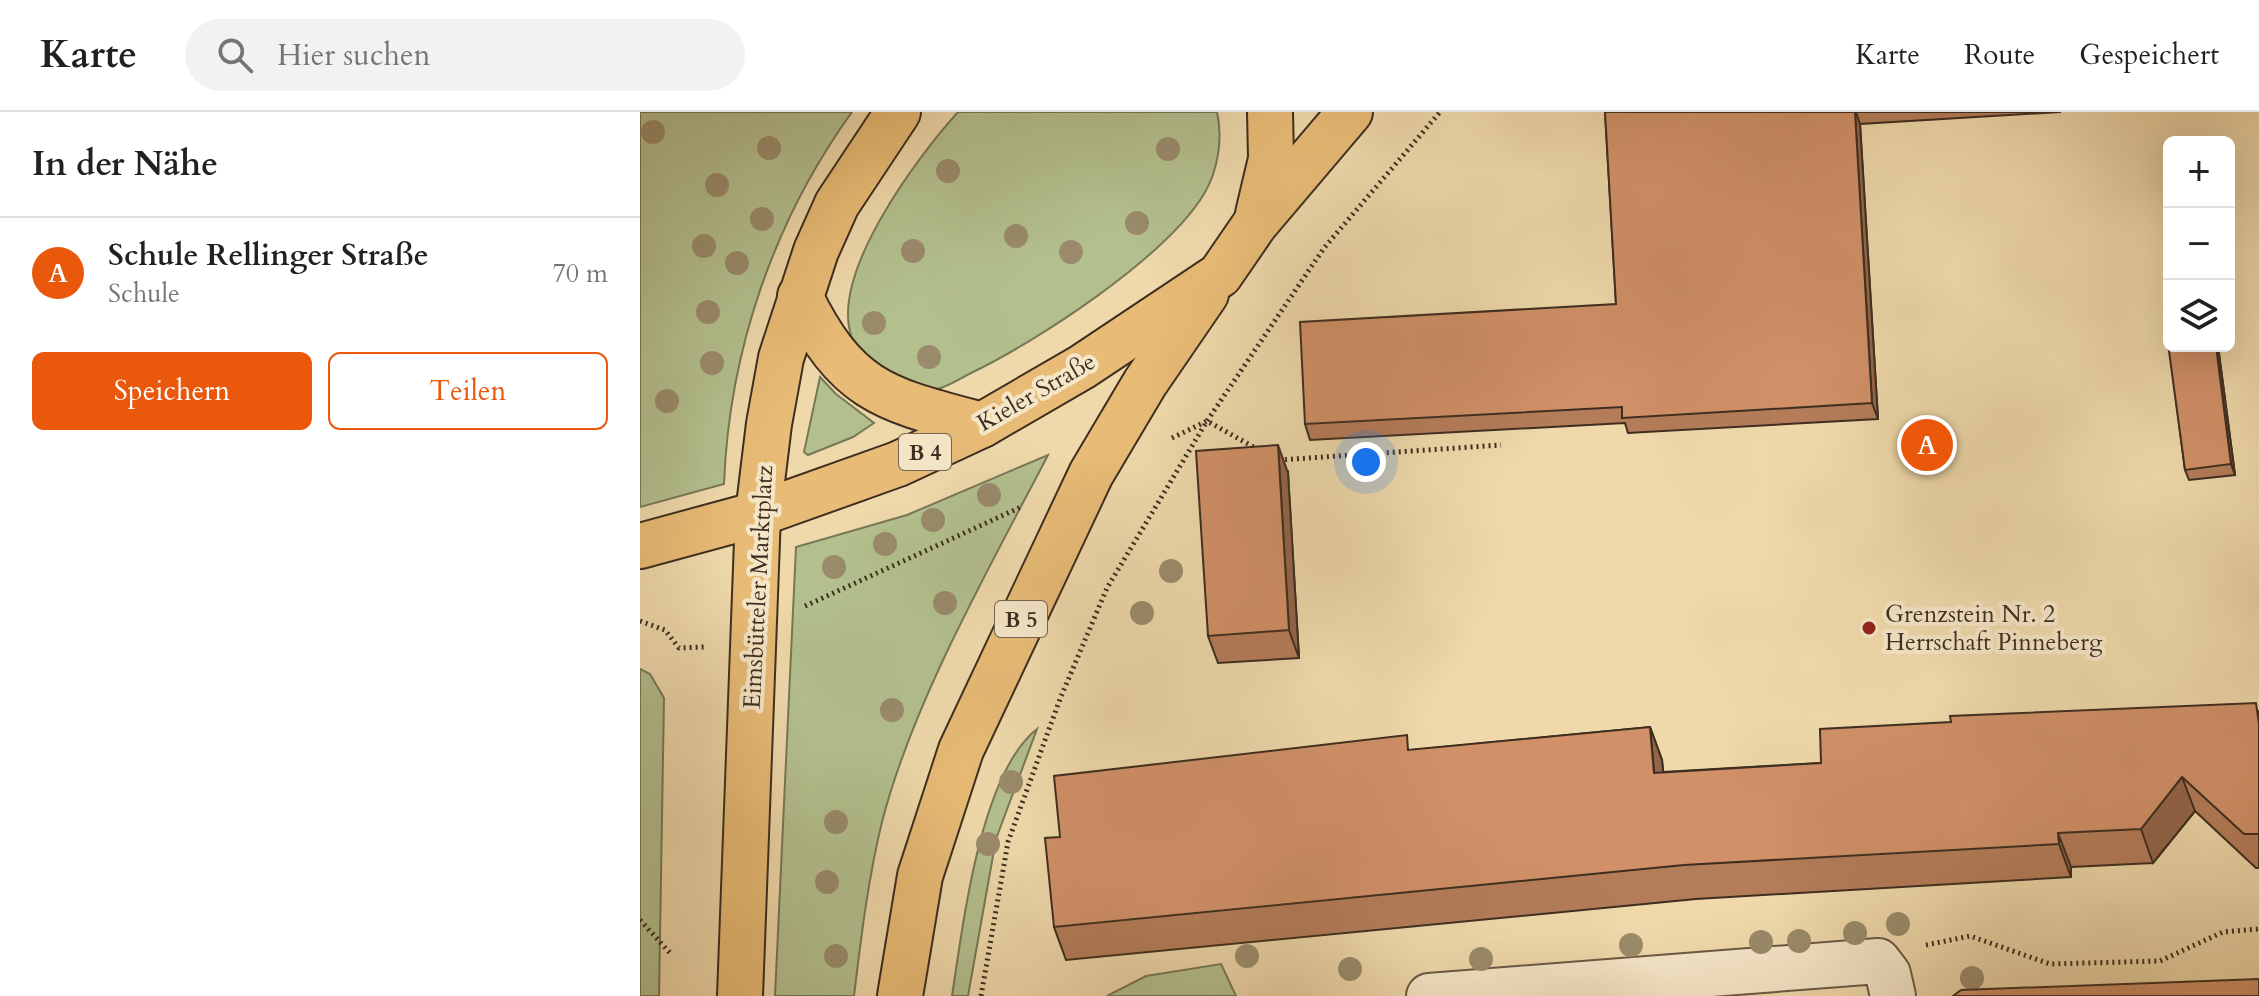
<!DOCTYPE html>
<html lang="de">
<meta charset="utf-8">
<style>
:root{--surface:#fff;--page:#f2f2f2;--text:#202124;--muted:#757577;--line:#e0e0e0;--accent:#ea580c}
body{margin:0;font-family:Cardo,serif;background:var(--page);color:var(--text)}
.controls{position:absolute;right:24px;top:24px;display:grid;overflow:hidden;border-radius:12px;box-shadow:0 8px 32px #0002}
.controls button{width:72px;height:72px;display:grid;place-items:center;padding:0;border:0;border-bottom:2px solid var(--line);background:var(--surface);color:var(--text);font:40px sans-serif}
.you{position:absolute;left:726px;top:350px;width:28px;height:28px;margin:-20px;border:6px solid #fff;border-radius:50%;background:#1a73e8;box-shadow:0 0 0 12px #1a73e833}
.badge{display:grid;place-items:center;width:52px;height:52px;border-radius:50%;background:var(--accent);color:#fff;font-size:26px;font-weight:700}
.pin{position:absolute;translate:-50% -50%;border:4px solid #fff;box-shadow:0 2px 8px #0006}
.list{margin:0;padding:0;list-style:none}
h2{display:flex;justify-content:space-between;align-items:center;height:104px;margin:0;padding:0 32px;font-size:34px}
h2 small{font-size:26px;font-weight:400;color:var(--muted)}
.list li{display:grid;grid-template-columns:52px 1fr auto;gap:24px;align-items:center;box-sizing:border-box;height:112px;padding:0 32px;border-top:2px solid var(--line)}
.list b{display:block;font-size:30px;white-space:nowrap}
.list p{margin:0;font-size:26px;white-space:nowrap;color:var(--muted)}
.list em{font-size:26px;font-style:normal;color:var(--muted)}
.actions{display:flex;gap:16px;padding:24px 32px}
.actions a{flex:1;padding:18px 0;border:2px solid var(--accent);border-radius:12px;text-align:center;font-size:28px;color:var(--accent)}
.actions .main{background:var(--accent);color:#fff}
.icon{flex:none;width:44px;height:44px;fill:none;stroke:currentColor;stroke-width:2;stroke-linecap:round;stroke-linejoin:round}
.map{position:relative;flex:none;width:1619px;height:884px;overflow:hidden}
header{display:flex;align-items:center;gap:48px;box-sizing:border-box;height:112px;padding:0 40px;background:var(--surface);border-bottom:2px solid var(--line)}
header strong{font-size:38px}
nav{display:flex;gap:44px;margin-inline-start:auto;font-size:28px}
.search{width:560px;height:72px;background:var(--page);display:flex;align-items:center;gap:20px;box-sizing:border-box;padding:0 28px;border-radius:44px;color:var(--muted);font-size:30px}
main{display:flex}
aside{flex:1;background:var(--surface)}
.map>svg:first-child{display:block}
</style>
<header>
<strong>Karte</strong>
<div class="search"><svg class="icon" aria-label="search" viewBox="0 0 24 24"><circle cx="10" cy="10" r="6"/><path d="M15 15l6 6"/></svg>Hier suchen</div>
<nav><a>Karte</a><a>Route</a><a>Gespeichert</a></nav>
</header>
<main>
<aside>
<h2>In der Nähe<small></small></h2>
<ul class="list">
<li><span class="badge">A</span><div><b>Schule Rellinger Straße</b><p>Schule</p></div><em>70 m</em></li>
</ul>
<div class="actions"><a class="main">Speichern</a><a>Teilen</a></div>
</aside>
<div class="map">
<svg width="1619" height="884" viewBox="0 0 1619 884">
<rect width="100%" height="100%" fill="#efd9ab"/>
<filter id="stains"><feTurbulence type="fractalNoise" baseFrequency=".0025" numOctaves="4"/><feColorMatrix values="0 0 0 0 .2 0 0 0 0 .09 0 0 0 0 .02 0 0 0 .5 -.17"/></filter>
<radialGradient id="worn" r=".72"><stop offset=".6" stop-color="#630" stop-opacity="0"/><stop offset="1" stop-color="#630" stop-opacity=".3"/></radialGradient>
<g fill="#b3c08e" stroke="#787757" stroke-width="2">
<path d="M0 0H212C134 108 89 239 84 372L0 395Z"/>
<path d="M318 0H577C583 26 578 59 564 82 526 145 398 229 331 261 319 267 305 277 292 278 271 280 253 267 239 254 228 245 216 236 211 223 191 160 278 44 318 0Z"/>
<path d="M180 265 196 282 234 311 213 325 168 343 164 340Z"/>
<path d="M408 343C350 455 273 589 242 710 228 767 221 826 214 884H135L156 435 267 403Z"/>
<path d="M0 557 10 562 24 586 19 884H0Z"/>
<path d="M397 617 356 727 328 884H312C323 813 340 662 397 617Z"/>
<path d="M581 852 596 884H467L506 864Z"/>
</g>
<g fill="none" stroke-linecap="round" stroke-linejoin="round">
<defs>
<path id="street" d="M789 884 1238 849 1248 862 1253 884"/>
<g id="primary">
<path d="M618 102 631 47 630 0"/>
<path d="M160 184C207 280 244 287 342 313"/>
<path d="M0 434 118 402 258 352 342 313 442 255 580 163 615 112 710 0"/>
<path d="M100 884 118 402 129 312 141 246 176 139 197 92 258 0"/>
<path d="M260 884 280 764 321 638 451 362 505 271 566 182"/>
</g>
</defs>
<use href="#street" stroke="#6a5943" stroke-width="48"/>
<use href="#primary" stroke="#3d2e20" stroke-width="48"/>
<g stroke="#3d2e20" stroke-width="5" stroke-dasharray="2 4" stroke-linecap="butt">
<path d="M532 326 567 309 619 338"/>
<path d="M639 348 861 333"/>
<path d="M165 494 381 395"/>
<path d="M0 509 25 518 39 536 64 535"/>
<path d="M0 808 31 842"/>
<path d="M1286 833 1330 824 1410 852 1520 849 1583 820 1619 817"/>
<path d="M341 884 368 730 420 587 467 476 567 309 684 136 800 0"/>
</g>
<use href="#street" stroke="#f5e6c8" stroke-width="44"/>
<use href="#primary" stroke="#e8bc76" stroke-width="44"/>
</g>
<g fill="#9a8b6b">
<circle cx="13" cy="20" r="12"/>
<circle cx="129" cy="36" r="12"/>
<circle cx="528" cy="37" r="12"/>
<circle cx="308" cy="59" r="12"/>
<circle cx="77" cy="73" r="12"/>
<circle cx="122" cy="107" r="12"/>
<circle cx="497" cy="111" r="12"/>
<circle cx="376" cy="124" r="12"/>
<circle cx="64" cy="134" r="12"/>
<circle cx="273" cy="139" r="12"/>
<circle cx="431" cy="140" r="12"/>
<circle cx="97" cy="151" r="12"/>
<circle cx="68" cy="200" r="12"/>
<circle cx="234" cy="211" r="12"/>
<circle cx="289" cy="245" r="12"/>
<circle cx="72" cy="251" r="12"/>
<circle cx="27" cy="289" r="12"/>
<circle cx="349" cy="383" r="12"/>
<circle cx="293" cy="408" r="12"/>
<circle cx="245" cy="432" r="12"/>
<circle cx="194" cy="455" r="12"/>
<circle cx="531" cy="459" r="12"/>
<circle cx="305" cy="491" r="12"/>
<circle cx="502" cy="501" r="12"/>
<circle cx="252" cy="598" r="12"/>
<circle cx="371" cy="670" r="12"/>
<circle cx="196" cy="710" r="12"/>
<circle cx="348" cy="732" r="12"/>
<circle cx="187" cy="770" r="12"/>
<circle cx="1258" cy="812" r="12"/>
<circle cx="1215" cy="821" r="12"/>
<circle cx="1159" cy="829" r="12"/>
<circle cx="1121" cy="830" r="12"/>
<circle cx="991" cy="833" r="12"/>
<circle cx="196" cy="844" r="12"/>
<circle cx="607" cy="844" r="12"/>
<circle cx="841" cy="847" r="12"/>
<circle cx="710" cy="857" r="12"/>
<circle cx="1332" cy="866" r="12"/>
</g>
<g fill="#b47c59" stroke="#3d2e20" stroke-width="2">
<path d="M965 0H1421L1220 12 1238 307 988 321 985 311 670 328 665 312 976 192Z"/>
<path d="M1529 234H1578L1595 363 1549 368 1545 358Z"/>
<path d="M648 361 659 546 578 551 568 524Z"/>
<path d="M1619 599V756H1616L1555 699 1513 751 1431 755V765L1056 787 426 848 414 815 420 725 772 638 1010 615 1022 648 1023 660 1181 651Z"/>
</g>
<g fill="#926549" stroke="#3d2e20" stroke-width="2">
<path d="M1215 0H1216L1220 12 1238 307 1232 291Z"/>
<path d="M1576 234H1578L1595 363 1591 352Z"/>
<path d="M638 333 648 361 659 546 649 518Z"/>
<path d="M1010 615 1022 648 1027 695 1014 661Z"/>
<path d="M1542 665 1555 699 1513 751 1501 717Z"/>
<path d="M1418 721 1431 755V765L1419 732Z"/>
</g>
<g fill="#d19068" stroke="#3d2e20" stroke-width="2">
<path d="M965 0H1215L1232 291 982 306V295L665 312 660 210 976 192Z"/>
<path d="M1529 223V234H1576L1591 352 1545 358 1527 224Z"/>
<path d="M638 333 649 518 568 524 556 339Z"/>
<path d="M1616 591 1619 612V722H1604L1542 665 1501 717 1418 721 1419 732 1044 753 414 815 405 726 420 725 414 664 767 623 768 638 1010 615 1014 661 1181 651 1180 617 1311 610 1310 604Z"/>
<path d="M1619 867V884H1313L1321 878Z"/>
</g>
<circle fill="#8f2418" stroke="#f5e6c8" stroke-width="3" cx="1229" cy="516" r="8"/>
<g text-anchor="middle" stroke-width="8" stroke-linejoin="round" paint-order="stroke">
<g fill="#f5e6c8" stroke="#746552" stroke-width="2">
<rect x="259" y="322" width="52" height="36" rx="6"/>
<rect x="355" y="489" width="52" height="36" rx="6"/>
</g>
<g font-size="22" font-weight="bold" fill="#3d2e20">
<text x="285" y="348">B 4</text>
<text x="381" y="515">B 5</text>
</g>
<g font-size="24" fill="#3d2e20" stroke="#f5e6c8">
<text transform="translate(396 280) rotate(-30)" y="8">Kieler Straße</text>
<text transform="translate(118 475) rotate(-87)" y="8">Eimsbütteler Marktplatz</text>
</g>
<g font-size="24" fill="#3d2e20" stroke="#f5e6c8" text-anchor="start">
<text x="1245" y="510">Grenzstein Nr. 2<tspan x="1245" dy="28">Herrschaft Pinneberg</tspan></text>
</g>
</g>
<rect width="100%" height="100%" filter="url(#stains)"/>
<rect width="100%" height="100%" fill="url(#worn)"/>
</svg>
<div class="controls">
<button>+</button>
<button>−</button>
<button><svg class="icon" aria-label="layers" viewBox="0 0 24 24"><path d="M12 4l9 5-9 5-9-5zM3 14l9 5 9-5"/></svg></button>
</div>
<div class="you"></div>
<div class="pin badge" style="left:1287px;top:333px">A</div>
</div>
</main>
